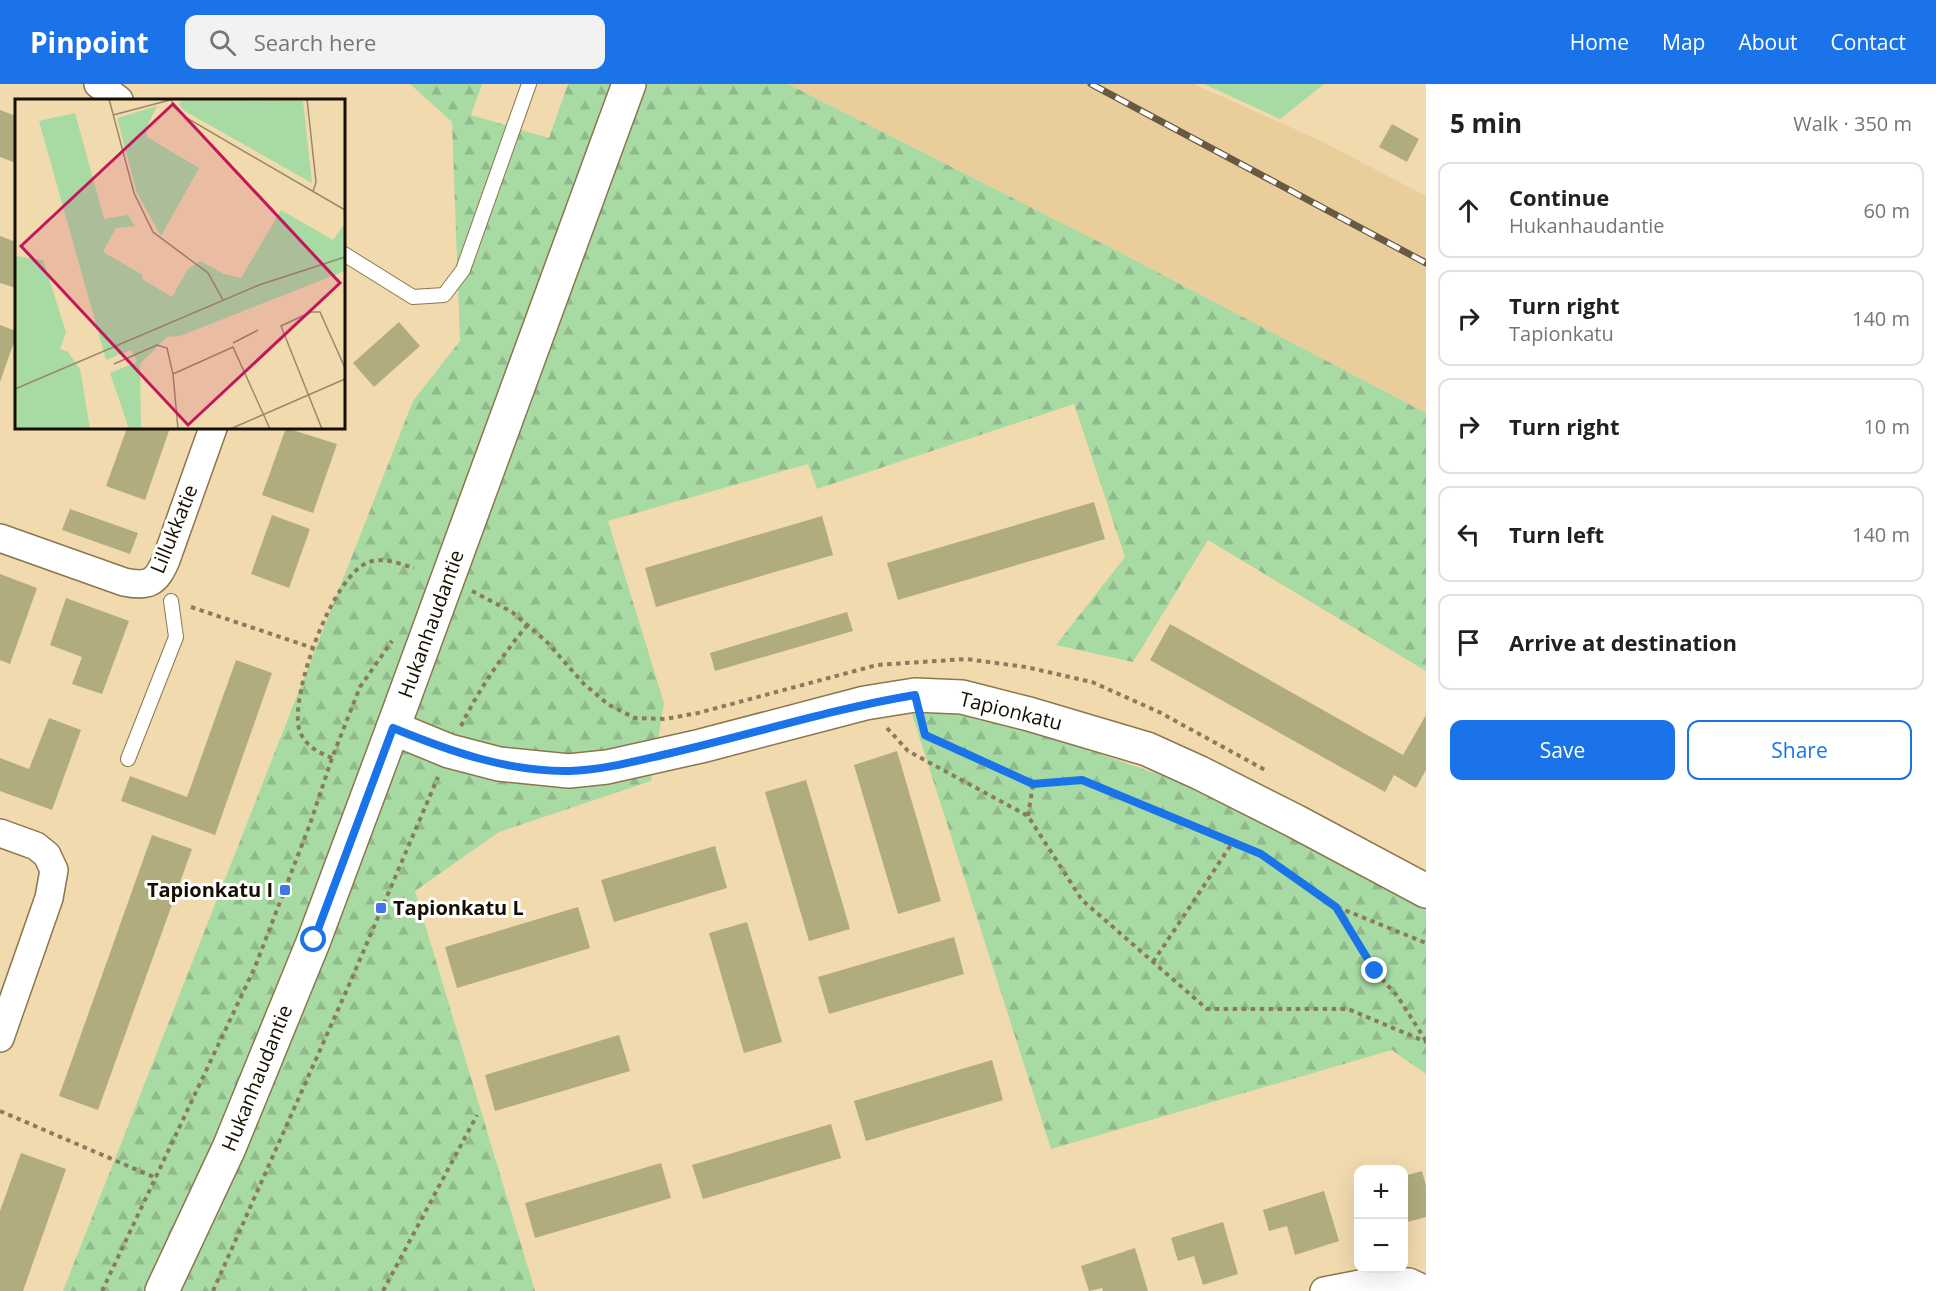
<!DOCTYPE html>
<meta charset="utf-8">
<style>
:root{--surface:#fff;--page:#f2f2f2;--text:#202124;--muted:#757577;--line:#e0e0e0;--accent:#1a73e8}
body{margin:0;font-family:"Open Sans",sans-serif;background:var(--page);color:var(--text)}
.controls{position:absolute;right:18px;bottom:18px;display:grid;overflow:hidden;border-radius:12px;box-shadow:0 6px 24px #0002}
.controls button{width:54px;height:54px;display:grid;place-items:center;padding:0;border:0;border-bottom:2px solid var(--line);background:var(--surface);color:var(--text);font:30px sans-serif}
.stop{position:absolute;width:18px;height:18px;margin:-14px;border:4px solid #1a73e8;border-radius:50%;background:#fff}
.stop.end{background:#1a73e8;border-color:#fff;box-shadow:0 2px 6px #0008}
.list{margin:0;padding:0;list-style:none}
h2{display:flex;justify-content:space-between;align-items:center;height:78px;margin:0;padding:0 24px;font-size:26px}
h2 small{font-size:20px;font-weight:400;color:var(--muted)}
.list li{display:grid;grid-template-columns:39px 1fr auto;gap:18px;align-items:center;box-sizing:border-box;height:96px;margin:0 12px 12px;padding:0 12px;border:2px solid var(--line);border-radius:12px}
.list b{display:block;font-size:22px;white-space:nowrap}
.list p{margin:0;font-size:20px;white-space:nowrap;color:var(--muted)}
.list em{font-size:20px;font-style:normal;color:var(--muted)}
.actions{display:flex;gap:12px;padding:18px 24px}
.actions a{flex:1;padding:14px 0;border:2px solid var(--accent);border-radius:12px;text-align:center;font-size:21px;color:var(--accent)}
.actions .main{background:var(--accent);color:#fff}
.icon{flex:none;width:33px;height:33px;fill:none;stroke:currentColor;stroke-width:2;stroke-linecap:round;stroke-linejoin:round}
.map{position:relative;flex:none;width:1426px;height:1207px;overflow:hidden}
header{display:flex;align-items:center;gap:36px;box-sizing:border-box;height:84px;padding:0 30px;background:var(--accent);color:#fff}
header strong{font-size:28px}
nav{display:flex;gap:33px;margin-inline-start:auto;font-size:21px}
.search{width:420px;height:54px;background:var(--page);display:flex;align-items:center;gap:15px;box-sizing:border-box;padding:0 21px;border-radius:12px;color:var(--muted);font-size:22px}
main{display:flex}
aside{flex:1;background:var(--surface)}
.map>svg:first-child{display:block}
</style>
<header>
<strong>Pinpoint</strong>
<div class="search"><svg class="icon" aria-label="search" viewBox="0 0 24 24"><circle cx="10" cy="10" r="6"/><path d="M15 15l6 6"/></svg>Search here</div>
<nav><a>Home</a><a>Map</a><a>About</a><a>Contact</a></nav>
</header>
<main>
<div class="map">
<svg width="1426" height="1207" viewBox="0 0 1426 1207">
<defs>
<pattern id="forest-firs" width="22" height="20" patternUnits="userSpaceOnUse" patternTransform="scale(1.5)"><rect width="22" height="20" fill="#a8daa4"/><path d="M5 1l3.5 6h-7zM16 11l3.5 6h-7z" fill="#90ba8b"/></pattern>
</defs>
<rect width="100%" height="100%" fill="#f1daae"/>
<path fill="#e9ce9b" d="M788 0H1194L1319 56 1426 112V329L1121 169Z"/>
<path fill="#a8daa4" d="M1204 0H1324L1280 35Z"/>
<g fill="url(#forest-firs)">
<path d="M410 0H482L471 31 549 54 568 0H788L1121 169 1426 329V587L1208 456 1133 578 1056 561 1125 473 1074 320 817 405 808 380 608 437 664 619 651 697 499 748 415 807 535 1207H63L413 317 460 257 452 38Z"/>
<path d="M951 629 1009 642 1077 662 1189 701 1282 746 1426 825V990L1392 966 1051 1065 912 630Z"/>
</g>
<g fill="#b1ac7e">
<path d="M0 26 16 32V79L0 73Z"/>
<path d="M1392 40 1419 55 1407 78 1379 63Z"/>
<path d="M0 152 16 158V204L0 199Z"/>
<path d="M399 238 420 262 374 303 353 279Z"/>
<path d="M0 241 16 247V252L0 298Z"/>
<path d="M127 344H170L145 416 106 402Z"/>
<path d="M286 344 337 360 313 429 262 411Z"/>
<path d="M1094 418 1105 455 898 516 887 479Z"/>
<path d="M70 425 138 449 130 470 62 446Z"/>
<path d="M272 431 310 445 289 504 251 490Z"/>
<path d="M822 432 833 471 656 523 645 484Z"/>
<path d="M0 490 37 504 10 580 0 576Z"/>
<path d="M66 514 129 537 102 610 72 600 82 573 50 561Z"/>
<path d="M847 528 853 547 715 587 710 569Z"/>
<path d="M1170 540 1403 671 1426 631V686L1416 704 1394 691 1385 708 1150 576Z"/>
<path d="M236 576 272 589 215 751 121 717 130 692 187 713Z"/>
<path d="M49 634 81 646 52 726 0 707V674L29 685Z"/>
<path d="M897 667 941 817 898 830 854 681Z"/>
<path d="M806 696 850 845 809 857 765 708Z"/>
<path d="M152 751 192 765 98 1026 59 1012Z"/>
<path d="M715 762 727 804 614 838 601 796Z"/>
<path d="M578 823 590 864 457 904 445 863Z"/>
<path d="M747 838 782 958 744 969 709 849Z"/>
<path d="M954 853 964 890 829 930 818 893Z"/>
<path d="M619 951 630 987 495 1027 485 991Z"/>
<path d="M992 976 1003 1016 866 1057 854 1017Z"/>
<path d="M831 1040 841 1074 703 1115 692 1081Z"/>
<path d="M21 1069 66 1085 23 1207H0V1127Z"/>
<path d="M661 1079 671 1114 535 1154 525 1119Z"/>
<path d="M1422 1087 1426 1102V1133L1404 1139V1092Z"/>
<path d="M1324 1107 1339 1157 1295 1171 1287 1142 1269 1147 1263 1126Z"/>
<path d="M1223 1138 1238 1190 1203 1201 1194 1172 1178 1177 1171 1154Z"/>
<path d="M1135 1164 1148 1207H1103L1102 1204 1089 1207 1081 1182Z"/>
</g>
<g fill="none" stroke-linecap="round" stroke-linejoin="round">
<defs>
<g id="lane">
<path d="M344 170 413 213 444 211 463 186 529 0"/>
<path d="M128 675 176 553 171 517"/>
</g>
<g id="street">
<path d="M98 0 119 16"/>
<path d="M0 454 124 498C149 503 156 499 166 476L213 344"/>
<path d="M0 749 36 762 47 771 54 786 49 814 0 954"/>
<path d="M1324 1207 1375 1197 1409 1198 1426 1206"/>
</g>
<g id="secondary">
<path d="M393 644 449 667 499 680 569 687 607 683 701 662 865 619 915 611 962 613 1029 630 1147 665 1200 689 1295 737 1426 807"/>
<path d="M162 1207 229 1064 314 856 393 644 629 0"/>
</g>
</defs>
<use href="#lane" stroke="#8c764e" stroke-width="16"/>
<use href="#street" stroke="#8c764e" stroke-width="30"/>
<use href="#secondary" stroke="#8c764e" stroke-width="36"/>
<g stroke="#8b7b5e" stroke-width="4" stroke-dasharray="4.5 4.5" stroke-linecap="butt">
<path d="M472 507 512 528 546 557 584 600 609 621 635 634 665 635 698 629 877 581 966 575 1026 583 1092 598 1159 628 1267 687"/>
<path d="M191 523 313 564"/>
<path d="M922 641 925 651 1033 700 1082 696 1261 770 1336 823 1375 887 1398 913 1426 957"/>
<path d="M461 642C479 605 502 572 528 540"/>
<path d="M887 644 908 667 1028 732 1082 816 1207 925H1348L1426 958"/>
<path d="M332 674C317 668 304 661 299 645 290 610 333 490 369 478 384 473 400 480 414 484"/>
<path d="M1028 732 1033 700"/>
<path d="M1337 823 1426 859"/>
<path d="M1153 878 1233 758"/>
<path d="M0 1027 156 1094"/>
<path d="M102 1207 255 883 310 740 332 674 360 603 392 557"/>
<path d="M213 1207 352 894 438 693"/>
<path d="M383 1207 477 1031"/>
</g>
<use href="#lane" stroke="#fff" stroke-width="14"/>
<use href="#street" stroke="#fff" stroke-width="27"/>
<use href="#secondary" stroke="#fff" stroke-width="33"/>
<defs>
<path id="rail" d="M1091 0 1426 179"/>
</defs>
<use href="#rail" stroke="#685a42" stroke-width="7"/>
<use href="#rail" stroke="#fefefe" stroke-width="4.5" stroke-dasharray="14" stroke-linecap="butt"/>
</g>
<g fill="none" stroke-linecap="round" stroke-linejoin="round">
<path stroke="#1a73e8" stroke-width="8" d="M314 856 393 644C449 667 508 688 569 687 602 686 636 677 667 670 750 651 831 625 915 611L925 651 1033 700 1082 696 1261 770 1336 823 1375 887"/>
</g>
<g fill="#4076e7" stroke="#fefefe" stroke-width="2">
<rect x="279" y="800" width="12" height="12" rx="3"/>
<rect x="375" y="818" width="12" height="12" rx="3"/>
</g>
<g text-anchor="middle" stroke-width="6" stroke-linejoin="round" paint-order="stroke">
<g font-size="20" fill="#160e01" stroke="#fefefe">
<text transform="translate(174 445) rotate(-68)" y="7">Lillukkatie</text>
<text transform="translate(431 540) rotate(-70)" y="7">Hukanhaudantie</text>
<text transform="translate(1011 627) rotate(14)" y="7">Tapionkatu</text>
<text transform="translate(257 994) rotate(-68)" y="7">Hukanhaudantie</text>
</g>
<g font-size="20" font-weight="bold" fill="#160e01" stroke="#fefefe" text-anchor="end">
<text x="273" y="813">Tapionkatu I</text>
<text x="393" y="831" text-anchor="start">Tapionkatu L</text>
</g>
</g>
<g transform="translate(15 15)">
<rect width="330" height="330" fill="#f1daae"/>
<path d="M168 0 288 2 297 84 168 11 164 5ZM0 157 28 161 51 233 45 250 53 253 65 270 75 330H0Z" fill="#a8daa4"/>
<path d="M142 7 131 29 132 38 184 69 146 137 122 94 102 19ZM60 14 89 120 113 116 120 127 101 129 88 153 128 176 127 180 157 198 173 170 185 162 209 175 226 179 266 111 318 141 330 124V172L165 237 152 238 125 265 126 330H114L95 274 122 263 116 251 91 261 24 22Z" fill="#a8daa4"/>
<path fill="none" stroke="#998869" stroke-width="1.5" d="M94 0 119 94 138 133 193 174 208 201M156 0 159 8 170 18 330 111M292 0 301 83 298 93M98 16 159 0M218 244 243 231M99 265 142 246 152 249 158 275 163 330M158 275 218 248 255 330M0 290 244 186 330 158M215 330 330 280M307 330 266 227 296 213H305L330 269"/>
<path fill="#c2185b" fill-opacity="0.15" stroke="#c2185b" stroke-width="3" d="M158 5 325 184 173 326 6 147Z"/>
<rect width="330" height="330" fill="none" stroke="#160e01" stroke-width="3"/>
</g>
</svg>
<div class="controls">
<button>+</button>
<button>−</button>
</div>
<div class="stop" style="left:314px;top:856px"></div>
<div class="stop end" style="left:1375px;top:887px"></div>
</div>
<aside>
<h2>5 min<small>Walk · 350 m</small></h2>
<ul class="list">
<li><svg class="icon" aria-label="ahead" viewBox="0 0 24 24"><path d="M12 20V5M6 11l6-6 6 6"/></svg><div><b>Continue</b><p>Hukanhaudantie</p></div><em>60 m</em></li>
<li><svg class="icon" aria-label="right" viewBox="0 0 24 24"><path d="M7 20v-9h11M14 6l5 5-5 5"/></svg><div><b>Turn right</b><p>Tapionkatu</p></div><em>140 m</em></li>
<li><svg class="icon" aria-label="right" viewBox="0 0 24 24"><path d="M7 20v-9h11M14 6l5 5-5 5"/></svg><div><b>Turn right</b></div><em>10 m</em></li>
<li><svg class="icon" aria-label="left" viewBox="0 0 24 24"><path d="M17 20v-9H6M10 6l-5 5 5 5"/></svg><div><b>Turn left</b></div><em>140 m</em></li>
<li><svg class="icon" aria-label="arrive" viewBox="0 0 24 24"><path d="M6 21V4h12l-3 4 3 4H6"/></svg><div><b>Arrive at destination</b></div></li>
</ul>
<div class="actions"><a class="main">Save</a><a>Share</a></div>
</aside>
</main>
